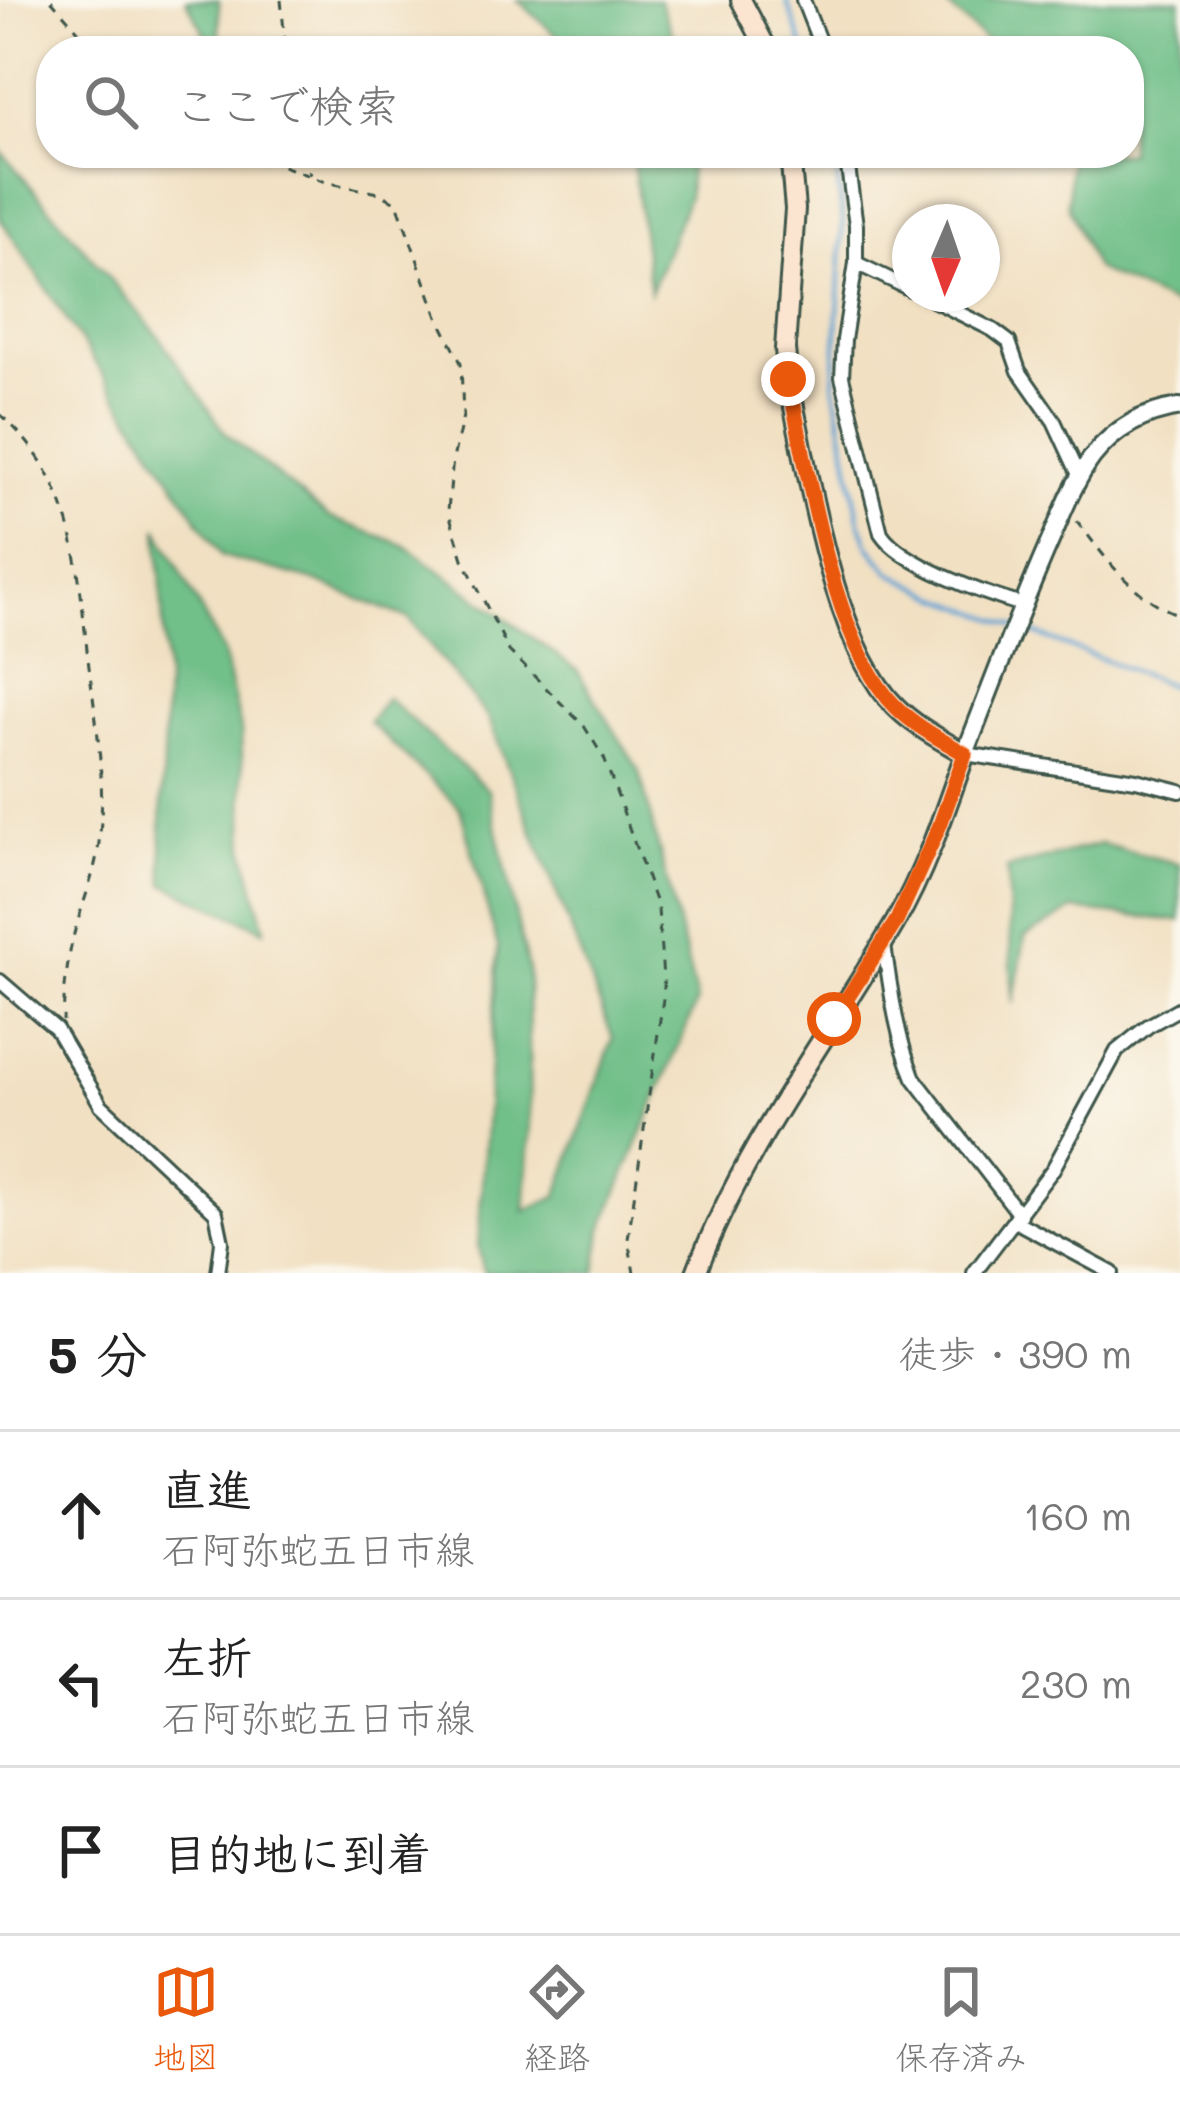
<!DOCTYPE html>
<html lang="ja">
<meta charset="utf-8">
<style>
:root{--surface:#fff;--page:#f6f6f6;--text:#222;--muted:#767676;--line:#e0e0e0;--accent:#ea580c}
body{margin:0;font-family:Mali,"Klee One",sans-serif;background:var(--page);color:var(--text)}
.compass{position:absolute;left:892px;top:204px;width:108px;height:108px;border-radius:50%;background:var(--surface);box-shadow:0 3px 9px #0004;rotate:182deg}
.stop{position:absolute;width:36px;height:36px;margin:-27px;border:9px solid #ea580c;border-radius:50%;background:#fff}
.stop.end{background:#ea580c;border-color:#fff;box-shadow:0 3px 12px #0008}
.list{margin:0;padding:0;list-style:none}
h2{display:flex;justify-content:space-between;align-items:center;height:156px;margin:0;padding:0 48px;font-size:51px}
h2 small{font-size:39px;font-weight:400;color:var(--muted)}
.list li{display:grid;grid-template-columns:78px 1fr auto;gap:36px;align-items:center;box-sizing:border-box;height:168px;padding:0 48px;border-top:3px solid var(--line)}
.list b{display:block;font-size:45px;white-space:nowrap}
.list p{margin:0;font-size:39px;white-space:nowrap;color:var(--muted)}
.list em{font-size:39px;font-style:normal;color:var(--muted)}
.icon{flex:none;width:66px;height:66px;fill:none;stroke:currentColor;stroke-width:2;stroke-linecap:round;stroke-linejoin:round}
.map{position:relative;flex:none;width:1180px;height:1273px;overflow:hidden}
.search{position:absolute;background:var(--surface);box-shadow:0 3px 9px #0004;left:36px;right:36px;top:36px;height:132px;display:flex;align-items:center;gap:30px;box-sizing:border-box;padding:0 42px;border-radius:48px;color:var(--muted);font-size:45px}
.sheet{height:660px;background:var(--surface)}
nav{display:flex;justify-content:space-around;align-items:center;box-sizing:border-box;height:168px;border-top:3px solid var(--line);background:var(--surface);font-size:33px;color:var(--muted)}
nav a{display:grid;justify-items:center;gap:6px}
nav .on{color:var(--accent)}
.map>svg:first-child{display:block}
</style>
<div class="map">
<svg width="1180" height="1273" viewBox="0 0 1180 1273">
<rect width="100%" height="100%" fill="#fbf7ec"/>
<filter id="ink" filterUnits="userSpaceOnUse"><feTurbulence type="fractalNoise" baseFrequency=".00833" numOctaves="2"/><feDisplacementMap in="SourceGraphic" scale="24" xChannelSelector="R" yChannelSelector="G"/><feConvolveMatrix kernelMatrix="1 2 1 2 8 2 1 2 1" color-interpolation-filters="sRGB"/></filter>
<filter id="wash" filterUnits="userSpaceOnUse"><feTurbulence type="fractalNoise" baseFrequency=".004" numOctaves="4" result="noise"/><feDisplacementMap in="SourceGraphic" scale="48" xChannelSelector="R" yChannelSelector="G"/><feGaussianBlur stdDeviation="2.7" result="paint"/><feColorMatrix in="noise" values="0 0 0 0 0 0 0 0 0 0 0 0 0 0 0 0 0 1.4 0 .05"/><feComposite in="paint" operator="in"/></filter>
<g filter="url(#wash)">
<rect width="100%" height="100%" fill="#f1e0c2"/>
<g fill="#71bf89" stroke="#487e5e" stroke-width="3">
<path d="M186 0H219L220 51H215Z"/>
<path d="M518 0H659L679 51H573Z"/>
<path d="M941 0H1180V308L1095 269 1068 205 1070 153H1129V51H997Z"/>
<path d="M0 150 160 338 227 435 328 517 404 545 577 670 639 770 697 1001 602 1230 596 1273H484L478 1246 498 947 460 808 369 722 387 698 488 790 528 970 530 1133 525 1211 557 1197 613 1038 489 719 408 618 312 580 222 556 0 218Z"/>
<path d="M632 153H690L688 197 650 292Z"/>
<path d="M158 528 223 652 241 729 245 852 265 930 164 884 161 826 166 677Z"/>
<path d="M1100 844 1180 864V921L1073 910 1025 937 1013 1004 1007 869Z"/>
</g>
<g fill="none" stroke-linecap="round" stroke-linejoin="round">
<g stroke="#5ea3d3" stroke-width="4.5">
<path d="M786 0 805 51"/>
<path d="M834 153 843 221 834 384 859 519 869 546 891 573 941 598 1180 689"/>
</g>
</g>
</g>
<g filter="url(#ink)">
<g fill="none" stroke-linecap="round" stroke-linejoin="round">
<defs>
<g id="minor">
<path d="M803 0 823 51"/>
<path d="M846 153 856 225V263L844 340 842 377 881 533C902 565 985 594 1022 605"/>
<path d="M856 263 910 289"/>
<path d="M921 294 993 330 1009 342 1019 371 1054 421 1080 477"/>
<path d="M965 754 1136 780 1180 791"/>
<path d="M884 945C891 991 896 1036 914 1078L1020 1215"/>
<path d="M0 981 56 1029 101 1105 216 1213 222 1242 218 1273"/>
<path d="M1015 1221 1112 1273"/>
<path d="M974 1273 1053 1169 1117 1051 1148 1026 1180 1008"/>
</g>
<path id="tertiary" d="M965 754C993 682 1020 609 1051 539 1063 511 1075 480 1093 456 1115 428 1146 412 1180 407"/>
<g id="secondary">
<path d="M741 0 768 51"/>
<path d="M696 1273C743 1147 828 1038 895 923 925 871 945 811 965 754 942 740 916 727 896 707 832 645 808 467 788 379L785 349 795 209 790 153"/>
</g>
</defs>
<use href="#minor" stroke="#3e5549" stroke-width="18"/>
<use href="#tertiary" stroke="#3e5549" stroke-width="22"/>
<use href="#secondary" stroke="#3e5549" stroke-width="24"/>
<g stroke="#3e5549" stroke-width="3" stroke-dasharray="9 9" stroke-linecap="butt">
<path d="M51 0 96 51"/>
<path d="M281 0 286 51"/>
<path d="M249 153 325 182 379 193 397 203 438 317 461 363 463 416 453 459 448 510 463 559 509 651 584 726 604 758 658 909 664 992 628 1239 634 1273"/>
<path d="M306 153 310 175"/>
<path d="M0 414C80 485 77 570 89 667 97 726 107 790 98 850 93 878 83 903 75 930 67 960 64 990 63 1021"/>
<path d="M1077 521C1107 560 1133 598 1180 615"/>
</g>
<use href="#minor" stroke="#fff" stroke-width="12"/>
<use href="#tertiary" stroke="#fff" stroke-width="16"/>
<use href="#secondary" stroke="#fce5d0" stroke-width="18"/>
</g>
</g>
<g fill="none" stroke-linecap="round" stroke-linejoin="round" filter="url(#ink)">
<path stroke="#ea580c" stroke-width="15" d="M788 379C808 467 832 645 896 707 916 727 942 740 965 754L940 825 897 920 834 1019"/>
</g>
</svg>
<svg class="compass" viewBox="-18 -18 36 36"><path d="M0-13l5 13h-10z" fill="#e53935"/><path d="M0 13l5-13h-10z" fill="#767676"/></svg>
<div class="stop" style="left:834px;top:1019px"></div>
<div class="stop end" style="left:788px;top:379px"></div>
<div class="search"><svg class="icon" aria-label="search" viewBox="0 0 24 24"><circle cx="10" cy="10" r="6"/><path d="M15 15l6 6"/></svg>ここで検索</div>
</div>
<section class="sheet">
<h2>5 分<small>徒歩 · 390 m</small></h2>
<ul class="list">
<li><svg class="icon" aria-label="ahead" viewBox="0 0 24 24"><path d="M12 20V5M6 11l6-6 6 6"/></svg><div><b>直進</b><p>石阿弥蛇五日市線</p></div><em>160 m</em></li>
<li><svg class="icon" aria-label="left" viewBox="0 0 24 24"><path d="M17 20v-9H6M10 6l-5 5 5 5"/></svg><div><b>左折</b><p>石阿弥蛇五日市線</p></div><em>230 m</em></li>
<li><svg class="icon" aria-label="arrive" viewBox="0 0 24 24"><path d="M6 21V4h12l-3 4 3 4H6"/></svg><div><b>目的地に到着</b></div></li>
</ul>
</section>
<nav>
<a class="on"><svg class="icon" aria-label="map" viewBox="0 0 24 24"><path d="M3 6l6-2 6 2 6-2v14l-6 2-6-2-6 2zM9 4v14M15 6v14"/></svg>地図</a>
<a><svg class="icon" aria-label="directions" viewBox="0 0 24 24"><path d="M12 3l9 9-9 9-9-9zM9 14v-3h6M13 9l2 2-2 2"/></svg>経路</a>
<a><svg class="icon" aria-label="saved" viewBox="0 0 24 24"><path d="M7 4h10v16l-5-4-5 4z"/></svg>保存済み</a>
</nav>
